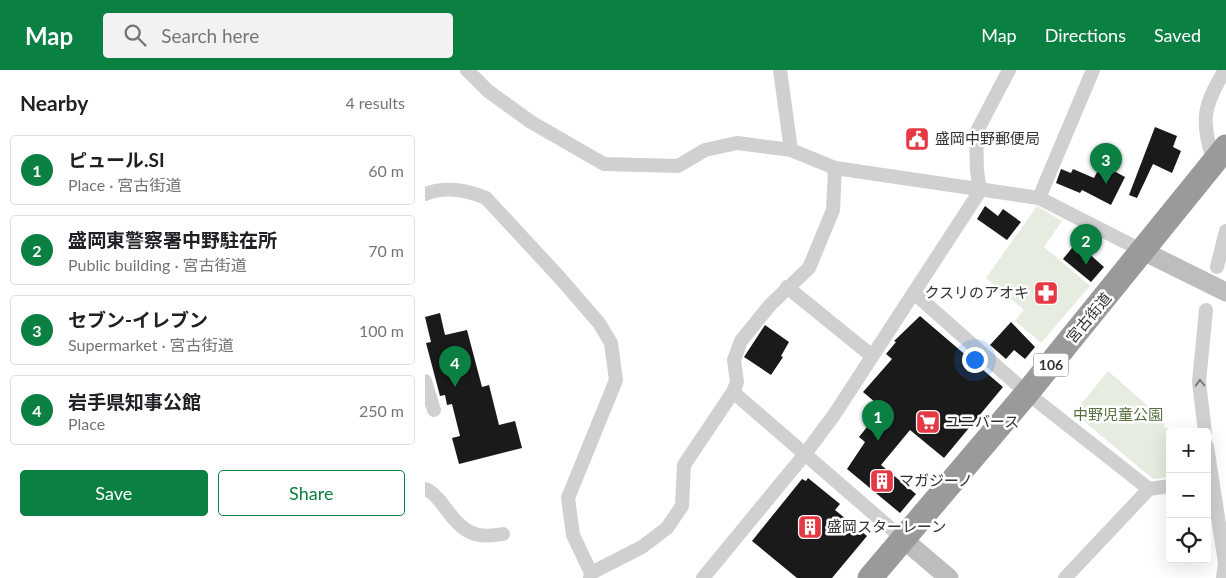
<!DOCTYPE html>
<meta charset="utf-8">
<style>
:root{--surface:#fff;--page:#f2f2f2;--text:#202124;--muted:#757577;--line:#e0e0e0;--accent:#0b8043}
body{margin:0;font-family:Lato,"Noto Sans JP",sans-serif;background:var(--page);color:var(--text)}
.controls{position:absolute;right:15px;bottom:15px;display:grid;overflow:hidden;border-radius:5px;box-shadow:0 5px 20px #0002}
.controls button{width:45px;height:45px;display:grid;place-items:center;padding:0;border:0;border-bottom:1px solid var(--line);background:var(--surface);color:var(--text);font:25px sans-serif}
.you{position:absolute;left:549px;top:289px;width:18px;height:18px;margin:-12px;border:4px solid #fff;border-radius:50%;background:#1a73e8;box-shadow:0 0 0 8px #1a73e833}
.badge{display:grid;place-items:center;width:32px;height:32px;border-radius:50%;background:var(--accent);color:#fff;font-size:16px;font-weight:700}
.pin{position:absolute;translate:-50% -41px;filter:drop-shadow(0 1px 2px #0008)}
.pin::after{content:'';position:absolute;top:26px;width:18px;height:15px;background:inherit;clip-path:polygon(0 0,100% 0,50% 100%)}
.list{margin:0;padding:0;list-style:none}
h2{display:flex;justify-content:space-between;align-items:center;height:65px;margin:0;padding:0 20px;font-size:21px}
h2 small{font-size:16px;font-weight:400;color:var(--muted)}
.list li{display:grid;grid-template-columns:32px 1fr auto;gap:15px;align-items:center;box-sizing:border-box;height:70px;margin:0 10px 10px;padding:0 10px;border:1px solid var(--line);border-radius:5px}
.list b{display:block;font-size:19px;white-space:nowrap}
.list p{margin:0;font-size:16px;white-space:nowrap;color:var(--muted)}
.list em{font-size:16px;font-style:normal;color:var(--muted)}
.actions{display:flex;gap:10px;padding:15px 20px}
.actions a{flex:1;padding:11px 0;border:1px solid var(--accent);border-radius:5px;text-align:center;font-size:18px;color:var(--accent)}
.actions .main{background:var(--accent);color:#fff}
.icon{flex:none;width:28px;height:28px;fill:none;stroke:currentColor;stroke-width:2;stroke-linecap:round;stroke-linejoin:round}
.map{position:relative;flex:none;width:801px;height:508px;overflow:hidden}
header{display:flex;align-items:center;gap:30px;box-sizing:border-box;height:70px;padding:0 25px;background:var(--accent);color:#fff}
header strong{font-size:24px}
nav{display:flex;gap:28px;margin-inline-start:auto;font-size:18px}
.search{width:350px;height:45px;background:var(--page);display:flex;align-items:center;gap:12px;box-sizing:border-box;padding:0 18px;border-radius:5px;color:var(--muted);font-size:19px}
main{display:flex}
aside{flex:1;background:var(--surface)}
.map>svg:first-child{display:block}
</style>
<header>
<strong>Map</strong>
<div class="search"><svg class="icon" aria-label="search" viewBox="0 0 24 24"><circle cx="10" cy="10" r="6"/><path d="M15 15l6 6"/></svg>Search here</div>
<nav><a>Map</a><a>Directions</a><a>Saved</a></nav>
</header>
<main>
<aside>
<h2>Nearby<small>4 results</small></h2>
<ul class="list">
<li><span class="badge">1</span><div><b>ピュール.SI</b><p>Place · 宮古街道</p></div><em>60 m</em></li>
<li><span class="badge">2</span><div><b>盛岡東警察署中野駐在所</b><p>Public building · 宮古街道</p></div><em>70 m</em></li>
<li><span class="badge">3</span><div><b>セブン-イレブン</b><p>Supermarket · 宮古街道</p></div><em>100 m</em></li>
<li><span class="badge">4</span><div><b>岩手県知事公館</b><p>Place</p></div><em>250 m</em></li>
</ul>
<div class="actions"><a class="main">Save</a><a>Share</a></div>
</aside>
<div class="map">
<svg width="801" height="508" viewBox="0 0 801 508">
<rect width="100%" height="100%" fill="#fff"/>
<g fill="#e6ecdf">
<path d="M612 136 637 151 619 177 665 216 616 273 590 251 599 240 561 208Z"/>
<path d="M683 301 739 350 740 358 772 359V362H745V407L728 409 649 343Z"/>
</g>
<g fill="#1a1a1a">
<path d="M730 57 752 66 748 77 756 81 747 103 728 94 712 128 704 125Z"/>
<path d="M676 94 700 107 686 135 657 120 655 123 631 113 636 99 646 103 648 99 669 108Z"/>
<path d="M560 136 573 146 578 139 596 152 582 170 552 149Z"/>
<path d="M660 162 669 170 661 181 679 197 666 212 638 189Z"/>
<path d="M15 243 20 265 42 260 57 317 64 315 74 355 90 351 97 378 34 394 27 368 35 366 27 334 22 335 20 325 15 326 1 273 6 272 0 247Z"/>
<path d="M495 246 578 317 519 388 485 360 456 395 491 424 475 443 422 399 440 372 434 367 457 338 438 322 467 289 461 284 471 272 469 271Z"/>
<path d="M586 252 610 277 600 289 589 280 581 289 565 275Z"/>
<path d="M340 255 364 272 356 286 358 287 346 305 319 287Z"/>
<path d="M383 408 415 434 410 440 442 466 407 508H372L327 471 377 409 381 411Z"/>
</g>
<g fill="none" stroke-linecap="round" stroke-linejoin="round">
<g stroke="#d0d0d0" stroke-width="14">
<path d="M42 0 63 21 106 52 179 94 253 96 280 80 312 73 366 80 410 98 614 128 718 181"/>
<path d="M355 0 366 80"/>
<path d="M789 93C776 50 777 38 800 0"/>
<path d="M0 124C19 116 42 120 61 128L135 208 174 253 186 273 191 310 143 428 148 465 166 503 165 508"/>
<path d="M614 128 668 0"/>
<path d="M792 197 801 161"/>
<path d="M362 217 447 286"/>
<path d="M489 223 602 323 724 419"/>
<path d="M0 311 9 340"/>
<path d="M308 322 478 469"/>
<path d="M780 362 774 312 781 240"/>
<path d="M782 376 800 493 798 508"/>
<path d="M0 419C7 421 10 426 15 431 34 456 43 471 78 464"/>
<path d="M166 503 217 477 242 458 257 436 259 395 308 322 312 312 309 290 316 271 345 235 384 198 408 140 410 98"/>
<path d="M278 508 380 384 409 345 555 121 552 101 551 63 584 0"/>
<path d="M640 508 724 419 745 416"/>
</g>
<g stroke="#bdbdbd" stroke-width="19">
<path d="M718 181 801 222"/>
<path d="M478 469 524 508"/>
</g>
<path stroke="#9a9a9a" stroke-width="25" d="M445 508 602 323 801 77"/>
</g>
<defs><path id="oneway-chevron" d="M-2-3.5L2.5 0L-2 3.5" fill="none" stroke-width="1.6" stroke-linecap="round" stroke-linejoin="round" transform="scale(1.25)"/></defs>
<use stroke="#7a7a7a" href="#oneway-chevron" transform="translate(775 313) rotate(-92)"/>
<defs>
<symbol id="civic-square" viewBox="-11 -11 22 22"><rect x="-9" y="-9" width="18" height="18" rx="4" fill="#e63946" stroke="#fff"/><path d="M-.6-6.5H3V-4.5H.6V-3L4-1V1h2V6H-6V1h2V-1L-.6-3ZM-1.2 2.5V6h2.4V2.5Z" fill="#fff"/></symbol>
<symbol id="pharmacy-square" viewBox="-11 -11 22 22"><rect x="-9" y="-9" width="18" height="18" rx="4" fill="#e63946" stroke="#fff"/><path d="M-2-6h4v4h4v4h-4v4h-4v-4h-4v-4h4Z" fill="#fff"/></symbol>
<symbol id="supermarket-square" viewBox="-11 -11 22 22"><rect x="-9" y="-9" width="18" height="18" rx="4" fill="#e63946" stroke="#fff"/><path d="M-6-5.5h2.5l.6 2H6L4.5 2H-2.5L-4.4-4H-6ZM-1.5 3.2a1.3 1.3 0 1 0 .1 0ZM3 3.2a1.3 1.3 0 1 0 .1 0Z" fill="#fff"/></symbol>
<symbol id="building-square" viewBox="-11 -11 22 22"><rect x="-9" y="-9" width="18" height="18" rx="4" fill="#e63946" stroke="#fff"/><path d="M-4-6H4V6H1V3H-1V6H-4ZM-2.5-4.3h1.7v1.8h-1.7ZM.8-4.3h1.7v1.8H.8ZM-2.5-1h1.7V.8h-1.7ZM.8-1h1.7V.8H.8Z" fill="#fff"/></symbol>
</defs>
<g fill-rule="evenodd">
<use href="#civic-square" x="478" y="55" width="28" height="28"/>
<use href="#pharmacy-square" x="607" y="209" width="28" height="28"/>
<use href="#supermarket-square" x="489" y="338" width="28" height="28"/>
<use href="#building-square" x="443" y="397" width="28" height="28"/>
<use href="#building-square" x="371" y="443" width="28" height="28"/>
</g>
<g text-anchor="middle" stroke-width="5" stroke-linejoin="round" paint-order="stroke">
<rect fill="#fff" stroke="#707070" stroke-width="1" x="608.5" y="283.5" width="35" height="23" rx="4"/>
<g font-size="14" font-weight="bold" fill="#333">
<text x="626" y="300">106</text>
</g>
<g font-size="15" fill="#333" stroke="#fff" text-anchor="start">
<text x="510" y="74">盛岡中野郵便局</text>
<text x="604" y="228" text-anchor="end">クスリのアオキ</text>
<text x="520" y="357">ユニバース</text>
<text x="474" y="416">マガジーノ</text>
<text x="402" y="462">盛岡スターレーン</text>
</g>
<g font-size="15" fill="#333" stroke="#fff">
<text transform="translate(664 248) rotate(-50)" y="5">宮古街道</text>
</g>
<g font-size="15" fill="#56703f" stroke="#fff">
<text x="693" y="350">中野児童公園</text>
</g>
</g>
</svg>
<div class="controls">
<button>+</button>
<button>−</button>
<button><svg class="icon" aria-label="locate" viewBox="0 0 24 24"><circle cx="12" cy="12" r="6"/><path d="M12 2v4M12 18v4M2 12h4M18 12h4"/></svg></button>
</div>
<div class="you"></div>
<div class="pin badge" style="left:453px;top:371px">1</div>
<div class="pin badge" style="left:661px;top:195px">2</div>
<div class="pin badge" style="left:681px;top:114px">3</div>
<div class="pin badge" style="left:30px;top:317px">4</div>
</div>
</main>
